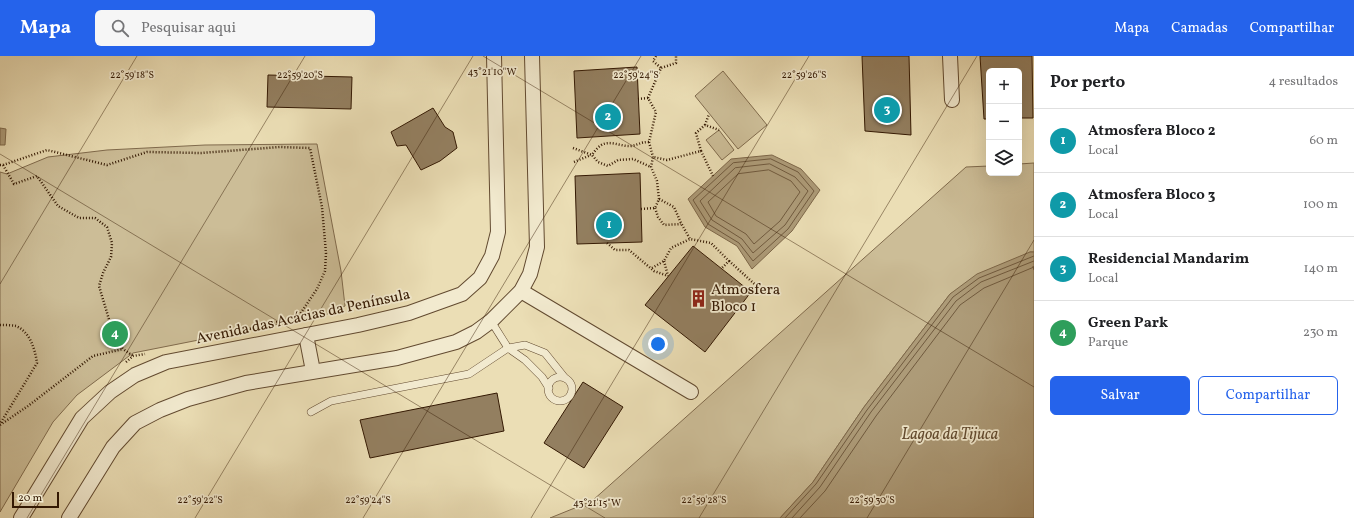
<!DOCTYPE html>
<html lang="pt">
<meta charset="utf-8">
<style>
:root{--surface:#fff;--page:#f6f6f6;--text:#202124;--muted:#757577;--line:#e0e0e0;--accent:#2563eb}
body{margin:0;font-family:Vollkorn,serif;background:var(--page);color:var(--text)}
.controls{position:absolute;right:12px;top:12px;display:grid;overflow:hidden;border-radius:6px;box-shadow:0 4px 16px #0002}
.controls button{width:36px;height:36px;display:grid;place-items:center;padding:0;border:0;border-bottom:1px solid var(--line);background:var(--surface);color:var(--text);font:20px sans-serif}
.scale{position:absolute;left:12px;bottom:10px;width:47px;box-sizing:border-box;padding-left:4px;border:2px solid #341903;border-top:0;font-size:11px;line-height:14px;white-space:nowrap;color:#341903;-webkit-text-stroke:3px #f2eacf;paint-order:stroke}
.you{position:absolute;left:658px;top:288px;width:14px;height:14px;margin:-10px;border:3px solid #fff;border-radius:50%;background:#1a73e8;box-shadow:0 0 0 6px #1a73e833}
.badge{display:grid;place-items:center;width:26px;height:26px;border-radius:50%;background:var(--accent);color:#fff;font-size:13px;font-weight:700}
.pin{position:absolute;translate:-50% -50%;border:2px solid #fff;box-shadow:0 1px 4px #0006}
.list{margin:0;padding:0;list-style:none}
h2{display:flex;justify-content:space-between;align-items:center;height:52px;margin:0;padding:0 16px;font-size:17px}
h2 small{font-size:13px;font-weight:400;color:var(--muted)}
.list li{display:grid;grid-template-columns:26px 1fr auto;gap:12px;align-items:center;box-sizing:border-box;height:64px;padding:0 16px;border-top:1px solid var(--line)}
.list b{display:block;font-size:15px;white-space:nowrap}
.list p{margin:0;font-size:13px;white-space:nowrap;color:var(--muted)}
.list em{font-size:13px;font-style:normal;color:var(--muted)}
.actions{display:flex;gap:8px;padding:12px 16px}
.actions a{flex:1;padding:9px 0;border:1px solid var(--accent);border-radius:6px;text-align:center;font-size:14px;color:var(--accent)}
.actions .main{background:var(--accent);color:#fff}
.icon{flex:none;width:22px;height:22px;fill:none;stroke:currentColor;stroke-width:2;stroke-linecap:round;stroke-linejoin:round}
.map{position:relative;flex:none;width:1034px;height:462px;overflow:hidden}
header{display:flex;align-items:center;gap:24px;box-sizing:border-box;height:56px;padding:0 20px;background:var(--accent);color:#fff}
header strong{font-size:19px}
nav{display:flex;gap:22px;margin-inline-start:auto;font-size:14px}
.search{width:280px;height:36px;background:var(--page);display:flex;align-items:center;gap:10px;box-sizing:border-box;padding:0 14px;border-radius:6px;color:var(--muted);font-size:15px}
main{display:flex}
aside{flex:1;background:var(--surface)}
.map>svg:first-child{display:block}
</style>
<header>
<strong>Mapa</strong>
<div class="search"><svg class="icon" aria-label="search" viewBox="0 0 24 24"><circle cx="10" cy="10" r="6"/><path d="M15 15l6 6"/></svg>Pesquisar aqui</div>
<nav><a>Mapa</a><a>Camadas</a><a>Compartilhar</a></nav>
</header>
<main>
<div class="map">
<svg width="1034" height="462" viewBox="0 0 1034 462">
<rect width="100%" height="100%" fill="#ebdeb5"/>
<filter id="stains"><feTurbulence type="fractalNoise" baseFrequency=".005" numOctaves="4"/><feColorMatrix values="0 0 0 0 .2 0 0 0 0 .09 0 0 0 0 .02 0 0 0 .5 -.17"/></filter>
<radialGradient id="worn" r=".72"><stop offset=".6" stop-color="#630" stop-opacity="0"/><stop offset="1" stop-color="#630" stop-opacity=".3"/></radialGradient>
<g fill="#ccbd97" stroke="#806b4d">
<path d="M723 15 767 69 738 93 695 40Z"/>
<path d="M719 74 734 94 722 104 706 84Z"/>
<path d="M317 88 341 215 345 250 325 259 133 297 77 339 53 366 0 456V116L7 118 48 101 107 94 205 89Z"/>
<path d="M1034 107V196H1030L950 238 864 351 813 426 780 462H550L592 445 966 111 989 110V117H1019V108Z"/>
</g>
<g fill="#ad9b78" stroke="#7d6749">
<path d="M0 72 6 73 5 89H0Z"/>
<path d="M772 99 801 113 820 134 792 175 752 213 737 190 705 171 688 143 731 103Z"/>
<path d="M1030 196H1034V462H780L813 426 864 351 950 238 977 218Z"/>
</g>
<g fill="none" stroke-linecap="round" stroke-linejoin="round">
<g stroke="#705a3e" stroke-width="1">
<path d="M771 103 798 116 814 135 788 173 753 205 739 187 708 168 693 144 733 107Z"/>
<path d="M770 108 795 121 808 135 785 169 753 197 742 183 712 164 700 145 735 112Z"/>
<path d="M769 114 791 125 800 136 780 165 754 188 746 178 716 160 708 146 738 118Z"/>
<path d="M785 462 816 428 867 354 953 241 979 222 1034 200"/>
<path d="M792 462 820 431 871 356 956 245 981 226 1034 205"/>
<path d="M800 462 825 435 876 360 960 249 984 232 1034 211"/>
</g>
<path stroke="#644d32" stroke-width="1" stroke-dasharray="5 4" stroke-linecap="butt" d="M1033 210 1034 214"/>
</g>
<g fill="#937f60" stroke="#341903">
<path d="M862 0H909L911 79 865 75Z"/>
<path d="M980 0H1032L1033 62H1019V15H989V63H984Z"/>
<path d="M637 11 640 78 577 82 574 15Z"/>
<path d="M268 19 352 21 351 53 267 51Z"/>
<path d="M433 52 445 71 453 76 457 92 440 105 421 114 406 89 397 90 391 76Z"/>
<path d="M640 117 642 186 577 188 575 120Z"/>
<path d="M693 190 751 236 705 296 645 249Z"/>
<path d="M583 326 623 351 584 412 544 387Z"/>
<path d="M497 337 504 375 370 402 360 364Z"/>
</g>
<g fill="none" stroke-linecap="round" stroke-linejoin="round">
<defs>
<g id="lane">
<path d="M491 265 508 292 525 304 542 321 549 332"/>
<circle cx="560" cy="333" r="12"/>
<path d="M311 356 331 345 469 318 508 292 525 289 545 297 565 322"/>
</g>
<g id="street">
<path d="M950 0 952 44"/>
<path d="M521 235 691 336"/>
<path d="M306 279 313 315"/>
<path d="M21 462 82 362 110 336 135 319 166 306 358 269 409 257 462 238 480 222 492 200 498 176 494 0"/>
<path d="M69 462 113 391 135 367 160 354 188 343 246 327 397 302 456 286 476 276 491 265 521 235 530 218 537 191 532 0"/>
</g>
</defs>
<use href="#lane" stroke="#624a30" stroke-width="8"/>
<use href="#street" stroke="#624a30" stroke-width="16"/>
<g stroke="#341903" stroke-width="2.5" stroke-dasharray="1 2" stroke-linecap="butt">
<path d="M656 0 653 5 661 12"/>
<path d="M648 42 661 12 676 7V0"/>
<path d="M638 43 648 42 656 56 649 86 653 101"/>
<path d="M705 69 709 58"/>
<path d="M649 86C640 86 638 89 631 90 621 91 609 83 600 90 597 92 594 96 592 99L598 106 608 110 618 104 633 103 651 111"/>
<path d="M573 92 592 99"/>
<path d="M701 95 696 77 705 69 719 74"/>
<path d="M574 106 591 99"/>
<path d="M0 109H3L47 94 107 109 147 96 201 97 280 91 310 92 322 151 326 197 325 215 317 233 298 261 245 274"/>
<path d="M3 109 14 128 37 120 58 150 79 162H95L107 171 112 187 111 201 103 217 99 230 114 280 123 293 133 300"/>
<path d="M659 143 657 125 651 111 653 101 667 104 701 95 713 120"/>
<path d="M655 152 658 161 664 169 681 168"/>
<path d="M641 153 655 152 659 143 674 151 681 167 690 183"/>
<path d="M607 187 615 194H629L654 215 668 220"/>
<path d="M664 205 668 220"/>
<path d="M729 205 759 232"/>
<path d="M652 212 664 205 671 192 690 183 711 187 729 205 721 213"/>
<path d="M0 269C5 269 11 269 16 270 30 276 35 293 37 307L0 368"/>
<path d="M126 306 133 300 145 298"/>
<path d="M0 369 28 350 93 300 123 293"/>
</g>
<use href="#lane" stroke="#f2eacf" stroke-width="7"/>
<use href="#street" stroke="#f2eacf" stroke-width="14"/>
</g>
<path fill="none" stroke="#341903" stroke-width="1" stroke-opacity="0.45" d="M483 0 1034 331M0 98 605 462M0 228 137 0M27 462 305 0M195 462 473 0M363 462 641 0M531 462 809 0M699 462 977 0M867 462 1034 184"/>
<defs>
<symbol id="building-bare" viewBox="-9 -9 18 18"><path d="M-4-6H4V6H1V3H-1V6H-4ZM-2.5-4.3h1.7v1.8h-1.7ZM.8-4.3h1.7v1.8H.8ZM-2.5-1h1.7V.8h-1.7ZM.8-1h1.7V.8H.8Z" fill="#8f2418" stroke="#f2eacf" stroke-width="2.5" paint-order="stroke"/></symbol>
</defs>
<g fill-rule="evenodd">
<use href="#building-bare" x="686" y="230" width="25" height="25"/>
</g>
<g text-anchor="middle" stroke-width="3.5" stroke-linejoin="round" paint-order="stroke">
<g font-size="15" fill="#341903" stroke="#f2eacf" text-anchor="start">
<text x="711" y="238">Atmosfera<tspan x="711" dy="17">Bloco 1</tspan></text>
</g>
<g font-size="15" fill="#341903" stroke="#f2eacf">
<text transform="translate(303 260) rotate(-12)" y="5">Avenida das Acácias da Península</text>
</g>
<g font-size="16" font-style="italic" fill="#644d32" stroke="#f2eacf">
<text x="950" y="383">Lagoa da Tijuca</text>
</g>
</g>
<g font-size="10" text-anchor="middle" fill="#341903" stroke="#f2eacf" stroke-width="3.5" stroke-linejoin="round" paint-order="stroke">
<text x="492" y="19">43°21'10"W</text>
<text x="132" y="22">22°59'18"S</text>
<text x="300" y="22">22°59'20"S</text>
<text x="636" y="22">22°59'24"S</text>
<text x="804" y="22">22°59'26"S</text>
<text x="200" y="447">22°59'22"S</text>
<text x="368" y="447">22°59'24"S</text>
<text x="704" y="447">22°59'28"S</text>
<text x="872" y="447">22°59'30"S</text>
<text x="597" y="450">43°21'15"W</text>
</g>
<rect width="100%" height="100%" filter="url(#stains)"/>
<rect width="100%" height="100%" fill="url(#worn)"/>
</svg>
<div class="controls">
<button>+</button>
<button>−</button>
<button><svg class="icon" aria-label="layers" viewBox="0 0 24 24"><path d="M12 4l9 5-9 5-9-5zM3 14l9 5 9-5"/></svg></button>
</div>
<div class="scale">20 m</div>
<div class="you"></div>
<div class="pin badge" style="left:609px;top:169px;background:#0f9aa8">1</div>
<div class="pin badge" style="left:608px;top:61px;background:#0f9aa8">2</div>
<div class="pin badge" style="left:887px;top:54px;background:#0f9aa8">3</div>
<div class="pin badge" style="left:115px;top:278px;background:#2e9e5b">4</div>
</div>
<aside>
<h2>Por perto<small>4 resultados</small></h2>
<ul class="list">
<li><span class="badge" style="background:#0f9aa8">1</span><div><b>Atmosfera Bloco 2</b><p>Local</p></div><em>60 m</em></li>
<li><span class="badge" style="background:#0f9aa8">2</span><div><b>Atmosfera Bloco 3</b><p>Local</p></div><em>100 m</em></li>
<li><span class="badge" style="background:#0f9aa8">3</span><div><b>Residencial Mandarim</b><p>Local</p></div><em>140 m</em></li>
<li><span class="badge" style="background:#2e9e5b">4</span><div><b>Green Park</b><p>Parque</p></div><em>230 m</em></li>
</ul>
<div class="actions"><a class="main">Salvar</a><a>Compartilhar</a></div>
</aside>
</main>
